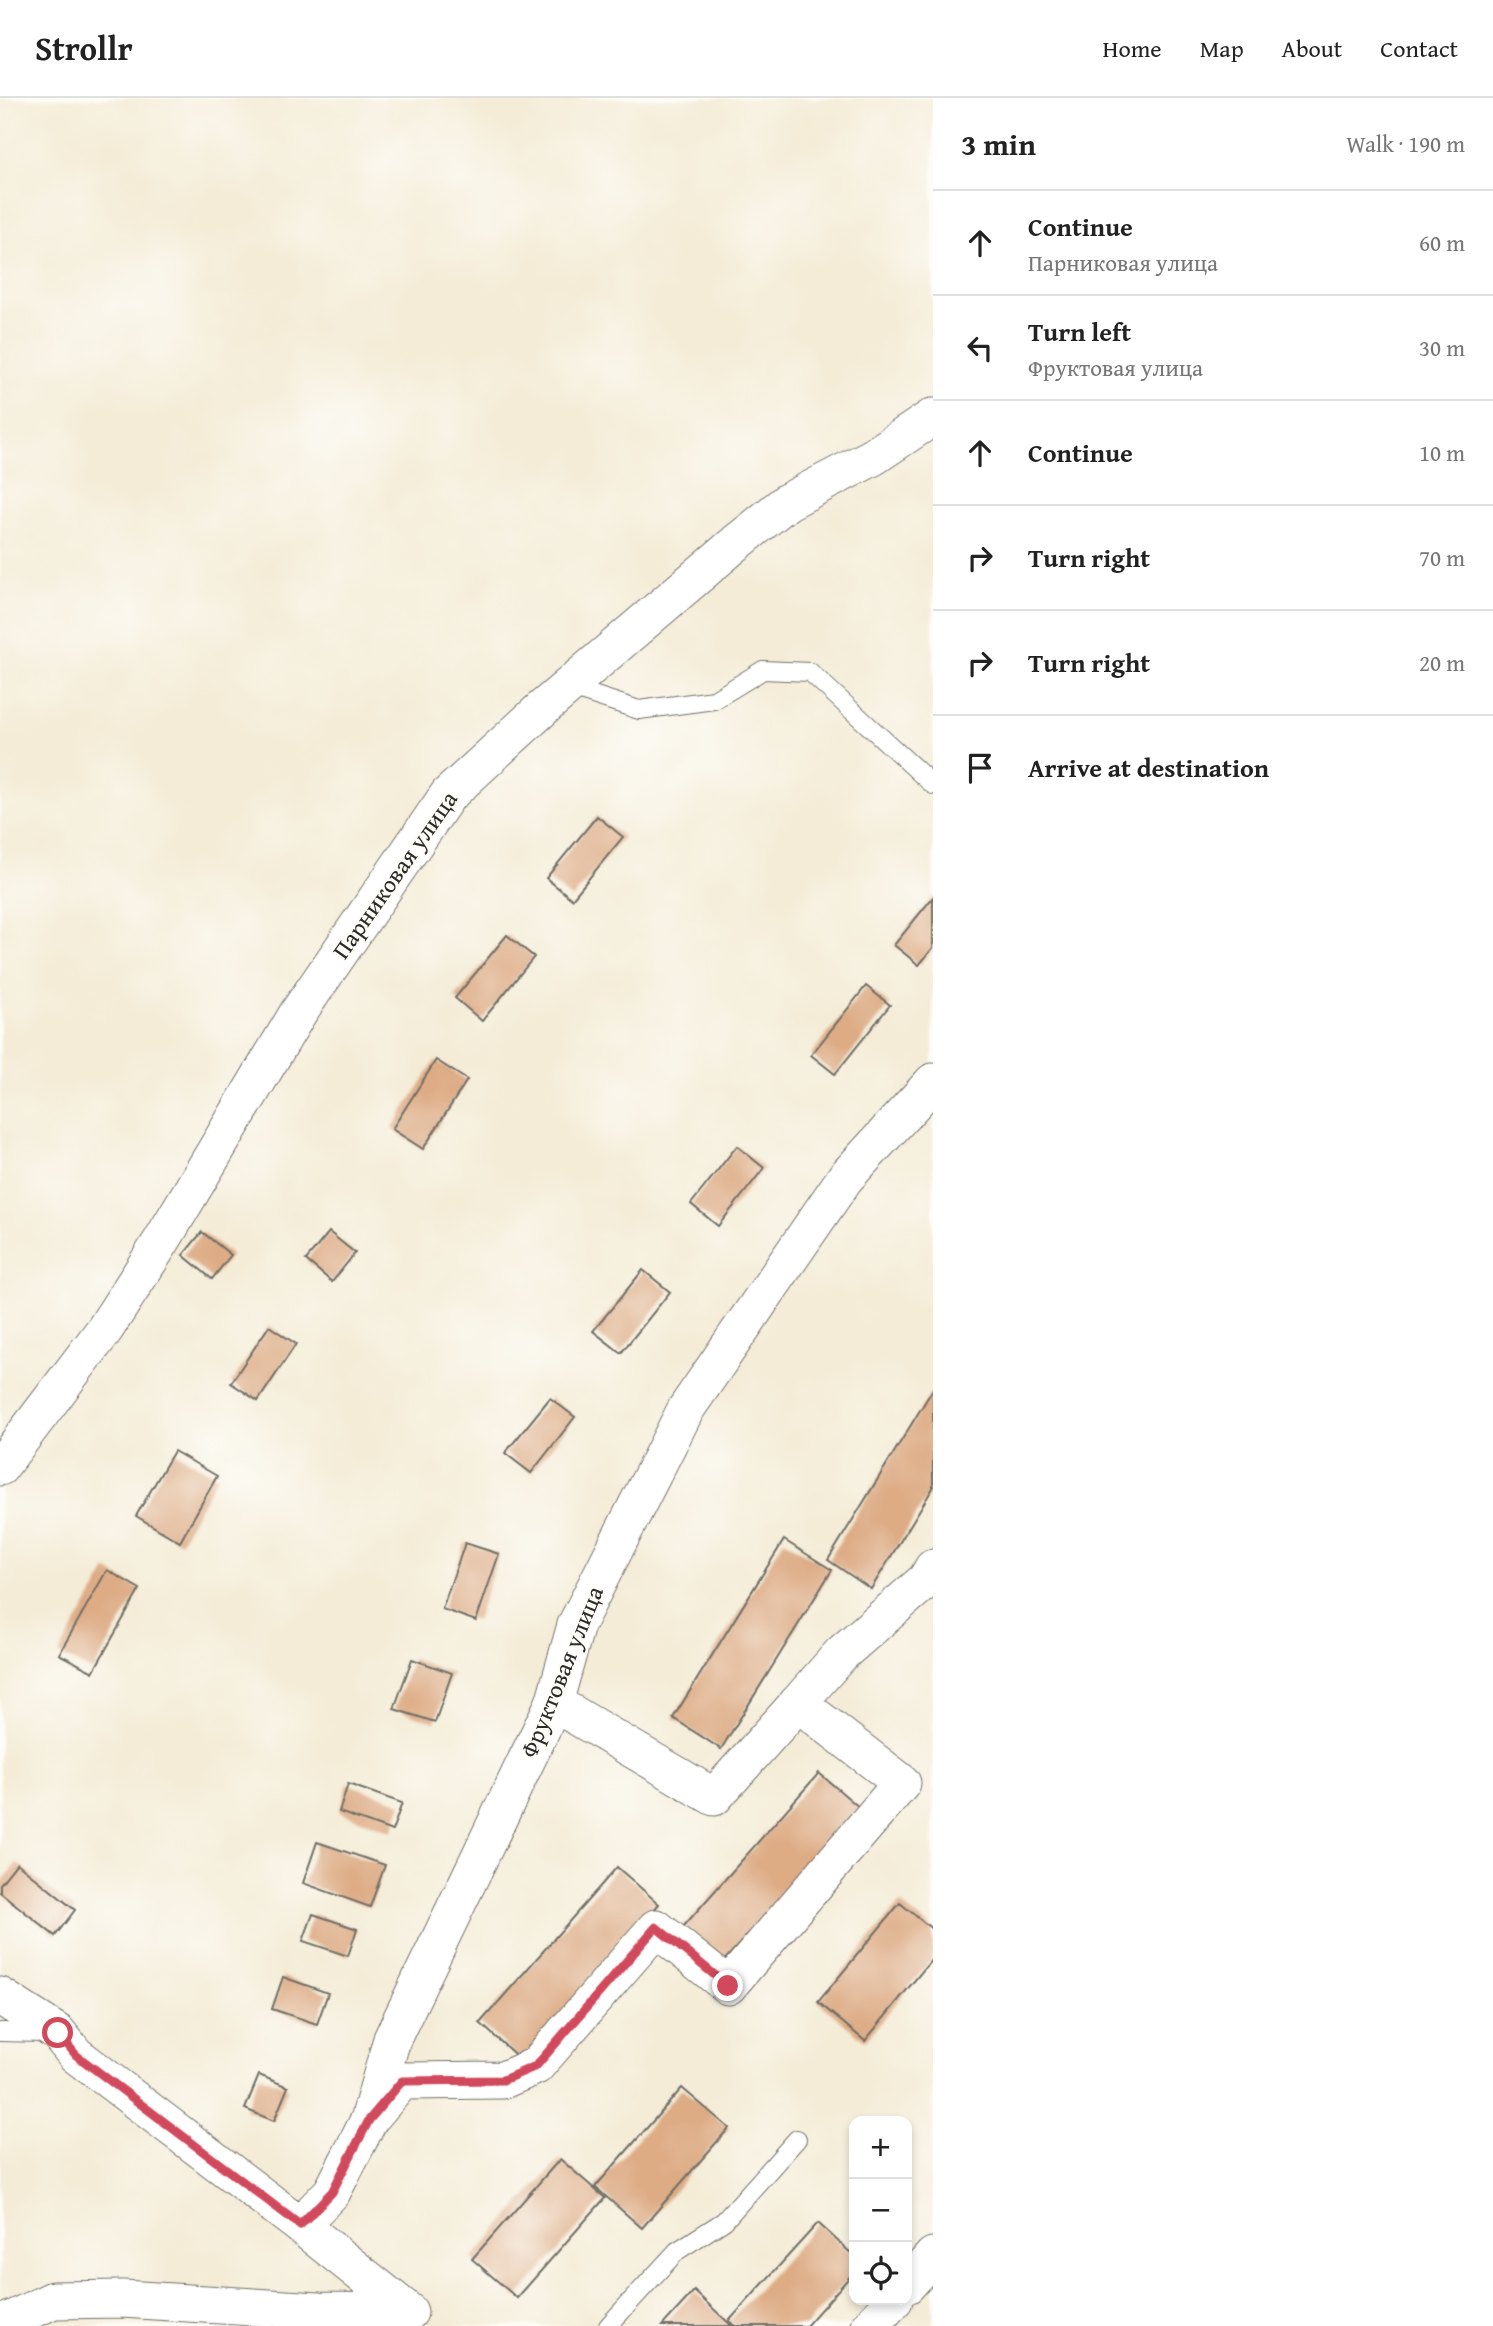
<!DOCTYPE html>
<meta charset="utf-8">
<style>
:root{--surface:#fff;--page:#f2f2f2;--text:#222;--muted:#767676;--line:#e0e0e0}
body{margin:0;font-family:"Gentium Book Plus",serif;background:var(--page);color:var(--text)}
.controls{position:absolute;right:21px;bottom:21px;display:grid;overflow:hidden;border-radius:14px;box-shadow:0 4px 10px #0003}
.controls button{width:63px;height:63px;display:grid;place-items:center;padding:0;border:0;border-bottom:2px solid var(--line);background:var(--surface);color:var(--text);font:35px sans-serif}
.stop{position:absolute;width:21px;height:21px;margin:-16px;border:5px solid #d1495b;border-radius:50%;background:#fff}
.stop.end{background:#d1495b;border-color:#fff;box-shadow:0 2px 7px #0008}
.list{margin:0;padding:0;list-style:none}
h2{display:flex;justify-content:space-between;align-items:center;height:91px;margin:0;padding:0 28px;font-size:30px}
h2 small{font-size:23px;font-weight:400;color:var(--muted)}
.list li{display:grid;grid-template-columns:46px 1fr auto;gap:21px;align-items:center;box-sizing:border-box;height:105px;padding:0 28px;border-top:2px solid var(--line)}
.list b{display:block;font-size:26px;white-space:nowrap}
.list p{margin:0;font-size:23px;white-space:nowrap;color:var(--muted)}
.list em{font-size:23px;font-style:normal;color:var(--muted)}
.icon{flex:none;width:38px;height:38px;fill:none;stroke:currentColor;stroke-width:2;stroke-linecap:round;stroke-linejoin:round}
.map{position:relative;flex:none;width:933px;height:2228px;overflow:hidden}
header{display:flex;align-items:center;gap:42px;box-sizing:border-box;height:98px;padding:0 35px;background:var(--surface);border-bottom:2px solid var(--line)}
header strong{font-size:33px}
nav{display:flex;gap:38px;margin-inline-start:auto;font-size:24px}
main{display:flex}
aside{flex:1;background:var(--surface)}
.map>svg:first-child{display:block}
</style>
<header>
<strong>Strollr</strong>
<nav><a>Home</a><a>Map</a><a>About</a><a>Contact</a></nav>
</header>
<main>
<div class="map">
<svg width="933" height="2228" viewBox="0 0 933 2228">
<rect width="100%" height="100%" fill="#fdfcf7"/>
<filter id="ink" filterUnits="userSpaceOnUse"><feTurbulence type="fractalNoise" baseFrequency=".0143" numOctaves="2"/><feDisplacementMap in="SourceGraphic" scale="14" xChannelSelector="R" yChannelSelector="G"/><feConvolveMatrix kernelMatrix="1 2 1 2 8 2 1 2 1" color-interpolation-filters="sRGB"/></filter>
<filter id="wash" filterUnits="userSpaceOnUse"><feTurbulence type="fractalNoise" baseFrequency=".00686" numOctaves="4" result="noise"/><feDisplacementMap in="SourceGraphic" scale="28" xChannelSelector="R" yChannelSelector="G"/><feGaussianBlur stdDeviation="1.57" result="paint"/><feColorMatrix in="noise" values="0 0 0 0 0 0 0 0 0 0 0 0 0 0 0 0 0 1.4 0 .05"/><feComposite in="paint" operator="in"/></filter>
<g filter="url(#wash)">
<rect width="100%" height="100%" fill="#f4ecd7"/>
<g id="blocks">
<g fill="#ddab84">
<path d="M597 718 623 739 572 801 546 780Z"/>
<path d="M933 799V850L919 867 894 847Z"/>
<path d="M507 837 534 859 482 923 455 900Z"/>
<path d="M866 888 890 907 835 976 811 957Z"/>
<path d="M436 962 467 982 423 1051 392 1031Z"/>
<path d="M737 1048 764 1070 718 1128 691 1106Z"/>
<path d="M202 1134 231 1157 212 1181 183 1157Z"/>
<path d="M329 1134 355 1155 332 1184 306 1162Z"/>
<path d="M643 1172 670 1194 621 1255 593 1233Z"/>
<path d="M269 1228 296 1246 258 1303 231 1285Z"/>
<path d="M933 1291V1390L871 1491 828 1462Z"/>
<path d="M550 1300 575 1319 531 1375 505 1355Z"/>
<path d="M174 1353 217 1378 180 1444 136 1418Z"/>
<path d="M784 1442 832 1472 721 1651 673 1620Z"/>
<path d="M465 1445 499 1456 476 1523 442 1511Z"/>
<path d="M107 1472 140 1491 93 1574 59 1556Z"/>
<path d="M412 1561 452 1575 435 1624 394 1611Z"/>
<path d="M819 1675 860 1710 723 1864 683 1829Z"/>
<path d="M348 1686 402 1705 392 1733 339 1714Z"/>
<path d="M317 1744 385 1767 370 1809 303 1785Z"/>
<path d="M17 1765 75 1812 55 1838 0 1794V1786Z"/>
<path d="M617 1769 659 1806 521 1962 480 1925Z"/>
<path d="M900 1805 933 1832V1860L865 1943 818 1904Z"/>
<path d="M313 1816 357 1831 348 1858 303 1843Z"/>
<path d="M283 1879 328 1895 317 1926 272 1911Z"/>
<path d="M259 1977 288 1989 274 2023 245 2011Z"/>
<path d="M682 1990 729 2030 642 2130 595 2089Z"/>
<path d="M560 2061 605 2100 517 2200 472 2161Z"/>
<path d="M818 2125 854 2158V2174L806 2228H735L729 2223Z"/>
<path d="M694 2193 732 2228H662Z"/>
</g>
</g>
</g>
<g filter="url(#ink)">
<use href="#blocks" fill-opacity="0" stroke="#716f67" stroke-width="2"/>
<g fill="none" stroke-linecap="round" stroke-linejoin="round">
<defs>
<g id="service">
<path d="M568 589 639 612 714 602 763 572 810 574 933 687"/>
<path d="M0 1934 44 1935"/>
<path d="M608 2228 677 2153 724 2123 797 2041"/>
</g>
<g id="minor">
<path d="M0 1369 105 1231 161 1144 298 915 448 697 543 610 735 446 787 404 873 359 933 319"/>
<path d="M554 1605 714 1699 798 1605"/>
<path d="M0 1898 58 1935 76 1957 300 2127 409 2214 319 2213 123 2201 53 2202 0 2227"/>
<path d="M374 2016 402 1983 503 1982 536 1968 656 1830 728 1888 902 1685 798 1605 841 1556 926 1482 933 1470"/>
<path d="M300 2127 332 2094 369 2022 392 1941 554 1605 576 1527 686 1311 845 1080 933 984"/>
<path d="M907 2187 933 2158"/>
<path d="M870 2228 894 2202"/>
</g>
</defs>
<use href="#service" stroke="#716f67" stroke-width="20"/>
<use href="#minor" stroke="#716f67" stroke-width="39"/>
<use href="#service" stroke="#fff" stroke-width="18"/>
<use href="#minor" stroke="#fff" stroke-width="37"/>
</g>
</g>
<g fill="none" stroke-linecap="round" stroke-linejoin="round" filter="url(#ink)">
<path stroke="#d1495b" stroke-width="9" d="M58 1935 76 1957 300 2127 332 2094 369 2022 402 1983 503 1982 536 1968 656 1829 728 1888"/>
</g>
<g text-anchor="middle" stroke-width="5" stroke-linejoin="round" paint-order="stroke">
<g font-size="24" fill="#2b2b2b" stroke="#fdfcf7">
<text transform="translate(395 777) rotate(-55)" y="8">Парниковая улица</text>
<text transform="translate(562 1574) rotate(-68)" y="8">Фруктовая улица</text>
</g>
</g>
</svg>
<div class="controls">
<button>+</button>
<button>−</button>
<button><svg class="icon" aria-label="locate" viewBox="0 0 24 24"><circle cx="12" cy="12" r="6"/><path d="M12 2v4M12 18v4M2 12h4M18 12h4"/></svg></button>
</div>
<div class="stop" style="left:58px;top:1935px"></div>
<div class="stop end" style="left:728px;top:1888px"></div>
</div>
<aside>
<h2>3 min<small>Walk · 190 m</small></h2>
<ul class="list">
<li><svg class="icon" aria-label="ahead" viewBox="0 0 24 24"><path d="M12 20V5M6 11l6-6 6 6"/></svg><div><b>Continue</b><p>Парниковая улица</p></div><em>60 m</em></li>
<li><svg class="icon" aria-label="left" viewBox="0 0 24 24"><path d="M17 20v-9H6M10 6l-5 5 5 5"/></svg><div><b>Turn left</b><p>Фруктовая улица</p></div><em>30 m</em></li>
<li><svg class="icon" aria-label="ahead" viewBox="0 0 24 24"><path d="M12 20V5M6 11l6-6 6 6"/></svg><div><b>Continue</b></div><em>10 m</em></li>
<li><svg class="icon" aria-label="right" viewBox="0 0 24 24"><path d="M7 20v-9h11M14 6l5 5-5 5"/></svg><div><b>Turn right</b></div><em>70 m</em></li>
<li><svg class="icon" aria-label="right" viewBox="0 0 24 24"><path d="M7 20v-9h11M14 6l5 5-5 5"/></svg><div><b>Turn right</b></div><em>20 m</em></li>
<li><svg class="icon" aria-label="arrive" viewBox="0 0 24 24"><path d="M6 21V4h12l-3 4 3 4H6"/></svg><div><b>Arrive at destination</b></div></li>
</ul>
</aside>
</main>
